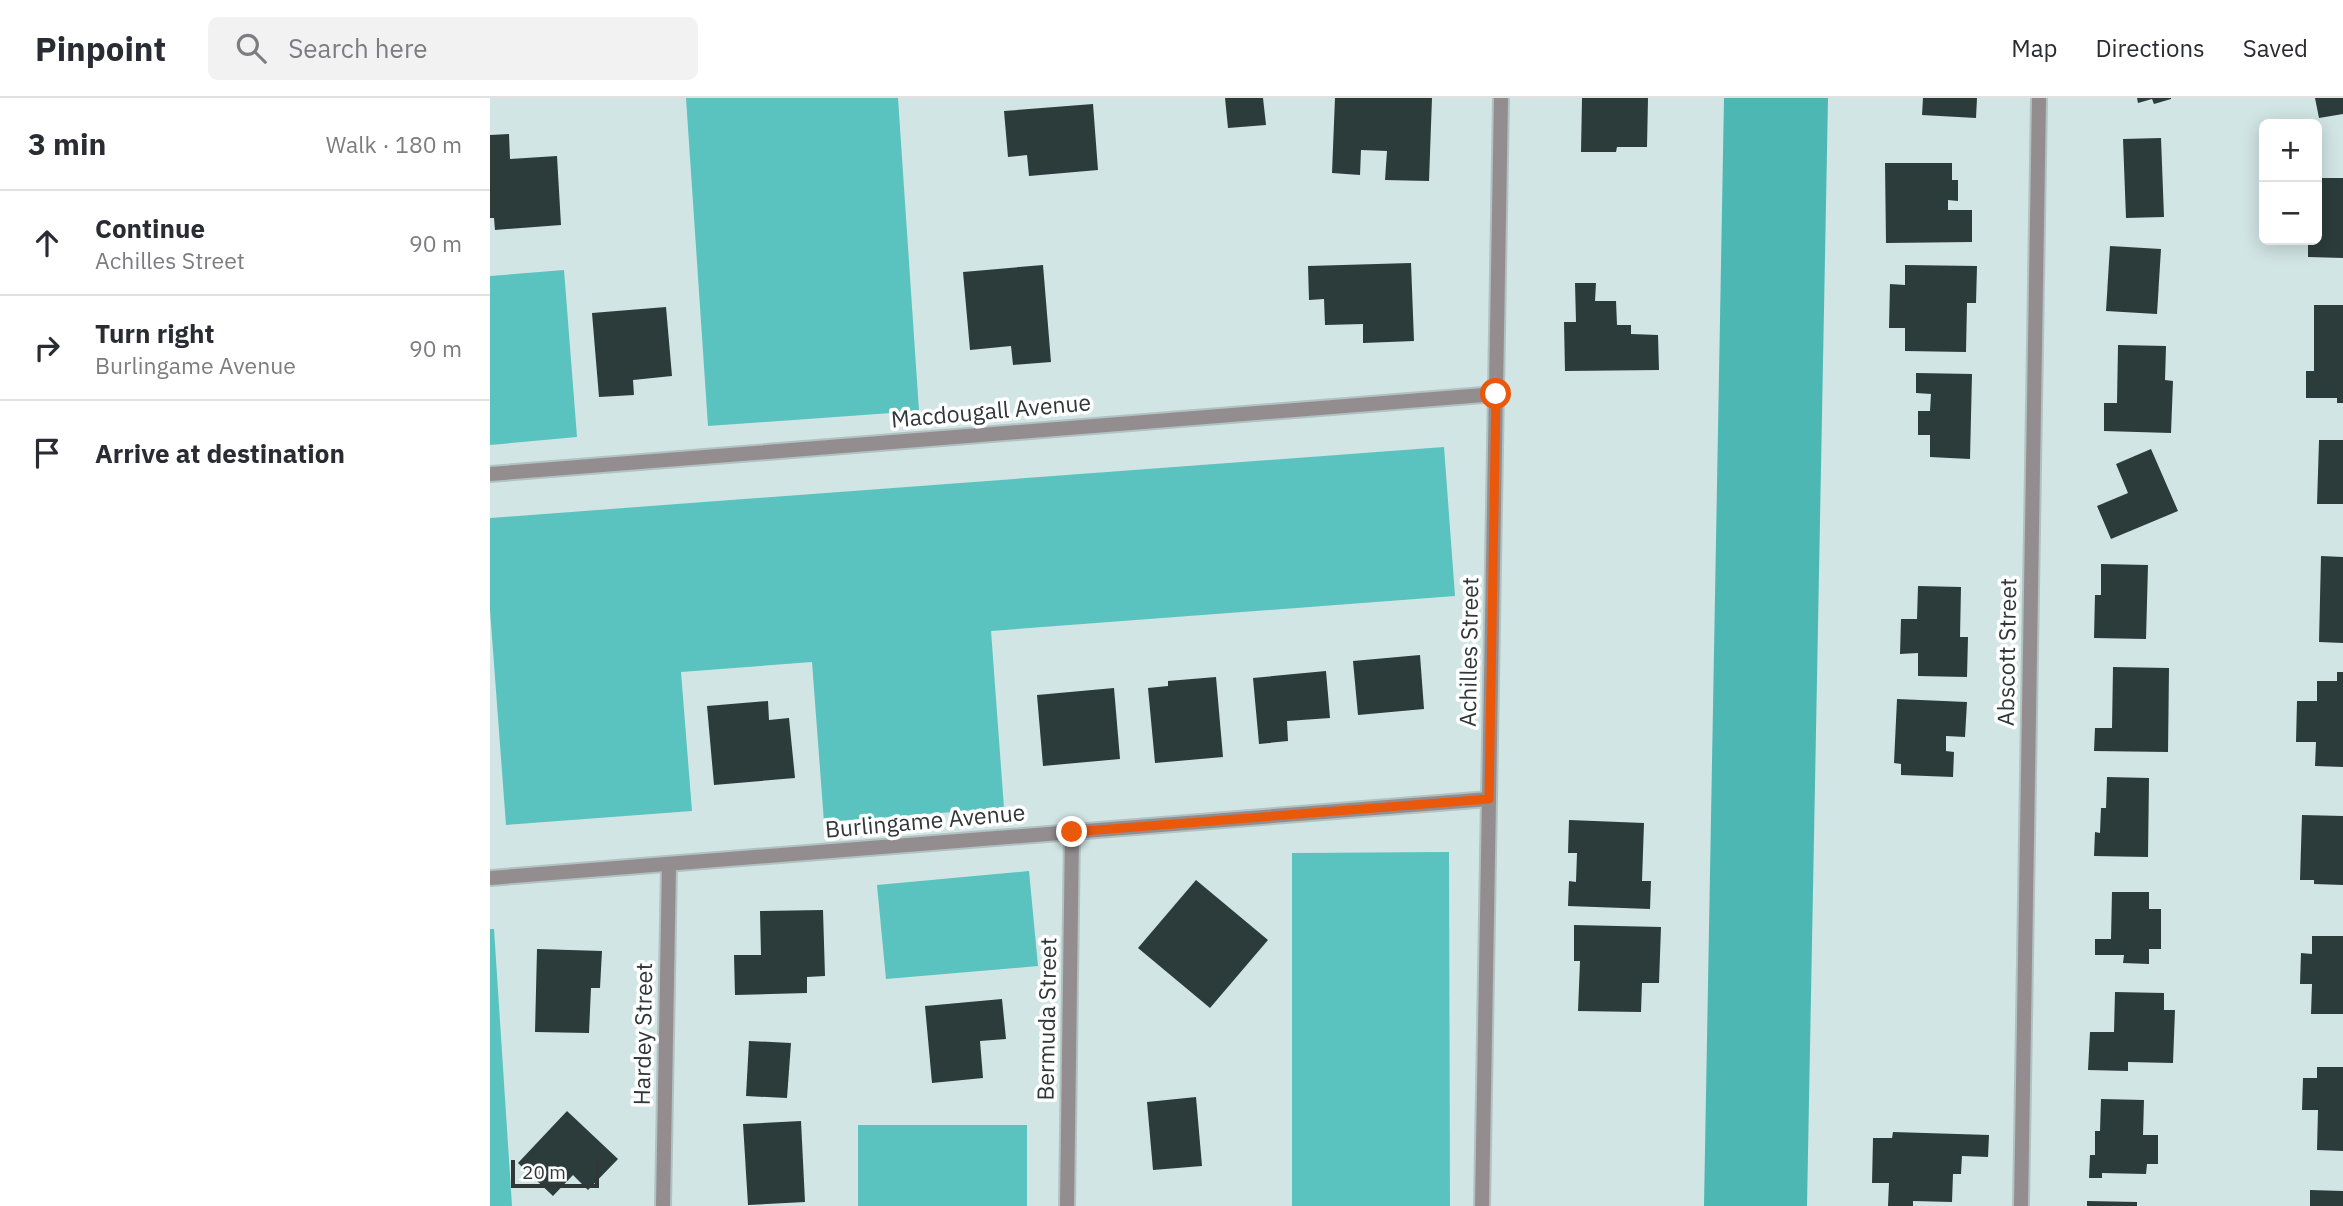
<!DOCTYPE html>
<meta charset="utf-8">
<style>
:root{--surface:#fff;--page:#f2f2f3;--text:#2b2b33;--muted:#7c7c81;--line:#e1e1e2}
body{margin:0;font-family:"IBM Plex Sans",sans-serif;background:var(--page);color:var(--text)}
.controls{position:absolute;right:21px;top:21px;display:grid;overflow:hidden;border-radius:10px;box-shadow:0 4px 18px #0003}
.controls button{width:63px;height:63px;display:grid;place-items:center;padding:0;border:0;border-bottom:2px solid var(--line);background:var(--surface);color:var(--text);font:35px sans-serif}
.scale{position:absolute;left:21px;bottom:18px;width:88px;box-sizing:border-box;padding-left:7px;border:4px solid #303837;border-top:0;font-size:19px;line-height:24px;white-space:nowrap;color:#303837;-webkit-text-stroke:5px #fff;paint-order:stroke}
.stop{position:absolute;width:21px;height:21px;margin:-16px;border:5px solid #ea580c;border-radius:50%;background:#fff}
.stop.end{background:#ea580c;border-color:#fff;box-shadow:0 2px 7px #0008}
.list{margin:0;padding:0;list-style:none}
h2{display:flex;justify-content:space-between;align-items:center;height:91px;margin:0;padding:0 28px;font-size:30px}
h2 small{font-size:23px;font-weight:400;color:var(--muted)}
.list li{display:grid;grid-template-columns:46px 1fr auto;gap:21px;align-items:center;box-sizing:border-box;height:105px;padding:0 28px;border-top:2px solid var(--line)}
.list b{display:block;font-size:26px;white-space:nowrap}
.list p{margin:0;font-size:23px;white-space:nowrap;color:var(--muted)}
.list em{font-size:23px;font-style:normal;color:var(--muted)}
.icon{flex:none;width:38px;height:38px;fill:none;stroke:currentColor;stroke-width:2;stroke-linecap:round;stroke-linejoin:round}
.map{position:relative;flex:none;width:1853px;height:1108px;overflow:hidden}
header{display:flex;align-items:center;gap:42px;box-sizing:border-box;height:98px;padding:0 35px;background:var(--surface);border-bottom:2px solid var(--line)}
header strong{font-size:33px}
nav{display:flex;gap:38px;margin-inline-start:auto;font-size:24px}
.search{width:490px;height:63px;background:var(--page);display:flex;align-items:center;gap:18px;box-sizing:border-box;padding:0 24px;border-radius:10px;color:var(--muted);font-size:26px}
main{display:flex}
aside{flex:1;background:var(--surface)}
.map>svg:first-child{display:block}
</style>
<header>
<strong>Pinpoint</strong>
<div class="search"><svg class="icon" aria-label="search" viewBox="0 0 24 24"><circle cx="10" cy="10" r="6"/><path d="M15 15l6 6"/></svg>Search here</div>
<nav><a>Map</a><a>Directions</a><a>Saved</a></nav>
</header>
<main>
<aside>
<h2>3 min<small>Walk · 180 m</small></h2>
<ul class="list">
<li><svg class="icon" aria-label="ahead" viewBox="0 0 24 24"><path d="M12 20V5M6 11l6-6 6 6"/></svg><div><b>Continue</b><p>Achilles Street</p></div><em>90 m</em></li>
<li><svg class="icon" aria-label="right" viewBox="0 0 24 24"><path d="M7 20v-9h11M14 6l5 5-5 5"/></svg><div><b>Turn right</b><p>Burlingame Avenue</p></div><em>90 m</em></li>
<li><svg class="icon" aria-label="arrive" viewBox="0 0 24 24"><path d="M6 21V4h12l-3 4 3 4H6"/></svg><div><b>Arrive at destination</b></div></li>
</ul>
</aside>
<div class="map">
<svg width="1853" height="1108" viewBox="0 0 1853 1108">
<rect width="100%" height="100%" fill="#d1e5e4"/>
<g fill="#5ac2bf">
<path d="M196 0H408L429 313 218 328Z"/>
<path d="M74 172 87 339 0 347V178Z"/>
<path d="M954 349 965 498 501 533 514 710 334 724 322 564 191 574 202 713 16 727 0 512V420Z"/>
<path d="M959 754 960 1108H802V755Z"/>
<path d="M539 773 548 868 396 881 387 787Z"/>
<path d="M0 831H4L22 1108H0Z"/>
<rect x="368" y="1027" width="169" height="81"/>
</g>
<path fill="#4db7b4" d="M1234 0H1338L1317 1108H1214Z"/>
<g fill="#2b3c3b">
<path d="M735 0H773L776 27 738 30Z"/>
<path d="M845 0H942L939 83 895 82 897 53 871 52 870 77 842 75Z"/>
<path d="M1092 0H1158L1157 49H1127L1126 54H1091Z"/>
<path d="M1433 0H1487L1486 20 1432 17Z"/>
<path d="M1647 0H1681V1L1664 6 1662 1 1648 5Z"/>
<path d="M1825 0H1853V16L1829 20Z"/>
<path d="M603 6 608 72 539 78 537 57 518 59 514 13Z"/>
<path d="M19 36 20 61 67 58 71 127 5 132 4 120H0V37Z"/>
<path d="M1671 40 1674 119 1636 120 1633 41Z"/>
<path d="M1395 65H1462V82H1468V103L1458 102V112H1482V144L1396 145Z"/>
<path d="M1827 80H1853V160L1818 159V142H1827Z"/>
<path d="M1620 148 1671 151 1667 216 1616 213Z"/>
<path d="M921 165 924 243 873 245V226L835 227 834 201 819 202 818 168Z"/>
<path d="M553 167 561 264 523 267 521 248 480 252 473 174Z"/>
<path d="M1415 167 1487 168 1486 205H1477L1476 254 1415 253V230H1399L1400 186 1415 187Z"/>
<path d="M1085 185H1106L1105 203H1126L1127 227H1141V236L1168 237 1169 272 1075 273 1074 224H1086Z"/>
<path d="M1824 207H1853V305H1847V300H1816V273H1824Z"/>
<path d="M176 209 182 278 143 282 144 297 109 299 102 215Z"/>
<path d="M1628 247 1676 248 1675 282 1683 283 1681 335 1614 333V305H1627Z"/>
<path d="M1426 275 1482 276 1480 361 1440 359V337H1428V313H1440L1441 296 1426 295Z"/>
<path d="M1829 342H1853V406H1827Z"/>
<path d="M1661 351 1688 413 1621 441 1607 408 1638 395 1626 366Z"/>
<path d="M1831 458 1853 459V545L1829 544Z"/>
<path d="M1611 466 1658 467 1656 541 1604 540 1605 497H1611Z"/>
<path d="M1428 488 1471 489 1470 539H1478L1477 579 1428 578V555L1410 556 1411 521H1427Z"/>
<path d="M930 557 934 611 868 617 863 563Z"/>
<path d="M1623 569 1679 570 1678 654 1604 653 1605 630H1622Z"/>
<path d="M836 573 840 620 797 623 798 643 769 646 763 580Z"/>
<path d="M1847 574H1853V669L1825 668 1826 644H1806L1807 603H1827V583H1847Z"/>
<path d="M726 579 733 659 665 665 658 590 678 588V583Z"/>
<path d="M624 590 630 661 553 668 547 597Z"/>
<path d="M1407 601 1477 604 1475 639 1456 638V653L1464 654 1463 679 1411 677V666L1404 665Z"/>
<path d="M278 603 279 622 299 620 305 680 224 687 217 608Z"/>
<path d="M1617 679 1659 680 1658 759 1604 758 1605 734 1610 735 1611 710H1616Z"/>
<path d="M1812 717 1853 718V787L1824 786V782H1810Z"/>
<path d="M1079 722 1154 725 1152 783H1161L1160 811 1078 808 1079 783 1086 784 1087 755H1078Z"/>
<path d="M706 782 778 842 720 910 648 850Z"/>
<path d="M1622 794H1659V811H1671V851H1659V866L1633 865 1634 857H1605V841H1621Z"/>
<path d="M333 812 335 878 317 879V895L245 897 244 857H271L270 813Z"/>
<path d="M1084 827 1171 829 1169 885H1152L1151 914 1088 913 1090 863H1084Z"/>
<path d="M1822 838H1853V916H1821L1822 886H1810L1811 855 1822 856Z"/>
<path d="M47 851 112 853 110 890H101L99 935 45 934Z"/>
<path d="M1625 894 1674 895V912H1685L1683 965 1638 964V973L1598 972 1600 934H1624Z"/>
<path d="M512 901 516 941 490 943 493 980 442 985 435 908Z"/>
<path d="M259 943 301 945 297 1000 256 998Z"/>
<path d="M1827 969H1853V1053L1827 1052 1828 1012H1812L1813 980H1827Z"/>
<path d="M706 999 712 1068 663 1072 657 1004Z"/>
<path d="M1611 1001 1654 1002 1653 1037H1668V1066H1657L1656 1076 1612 1075V1080H1599L1600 1057H1605V1033H1610Z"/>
<path d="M77 1013 128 1061 98 1092 83 1077 63 1098 28 1065Z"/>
<path d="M311 1023 315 1104 258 1107 253 1026Z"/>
<path d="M1403 1034 1499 1037 1498 1059 1472 1058 1471 1076H1463L1462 1104 1423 1103V1108H1398L1399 1085H1382L1383 1040H1402Z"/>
<path d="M1820 1092 1853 1093V1108H1820Z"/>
<path d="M1597 1103 1647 1104V1108H1597Z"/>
</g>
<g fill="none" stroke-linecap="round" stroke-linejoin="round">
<defs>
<g id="minor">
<path d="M0 376 1006 296"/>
<path d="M0 780 999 701"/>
<path d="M173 1108 179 766"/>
<path d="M577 1108 582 734"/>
<path d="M992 1108 1011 0"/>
<path d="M1531 1108 1549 0"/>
</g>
</defs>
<use href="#minor" stroke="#b1c2c1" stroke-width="18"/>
<use href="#minor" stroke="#948d90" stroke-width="14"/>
</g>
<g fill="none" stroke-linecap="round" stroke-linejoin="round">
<path stroke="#ea580c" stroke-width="9" d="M582 734 999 701 1006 296"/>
</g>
<g text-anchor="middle" stroke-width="7" stroke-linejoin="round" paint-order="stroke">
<g font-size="23" fill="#303837" stroke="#fff">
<text transform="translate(501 313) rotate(-5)" y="8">Macdougall Avenue</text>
<text transform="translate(979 554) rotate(-89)" y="8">Achilles Street</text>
<text transform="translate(1517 554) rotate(-89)" y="8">Abscott Street</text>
<text transform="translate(435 723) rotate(-5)" y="8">Burlingame Avenue</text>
<text transform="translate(557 921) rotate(-89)" y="8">Bermuda Street</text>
<text transform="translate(153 936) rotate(-89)" y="8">Hardey Street</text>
</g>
</g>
</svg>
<div class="controls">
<button>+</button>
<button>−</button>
</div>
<div class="scale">20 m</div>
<div class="stop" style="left:1006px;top:296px"></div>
<div class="stop end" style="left:582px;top:734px"></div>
</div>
</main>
